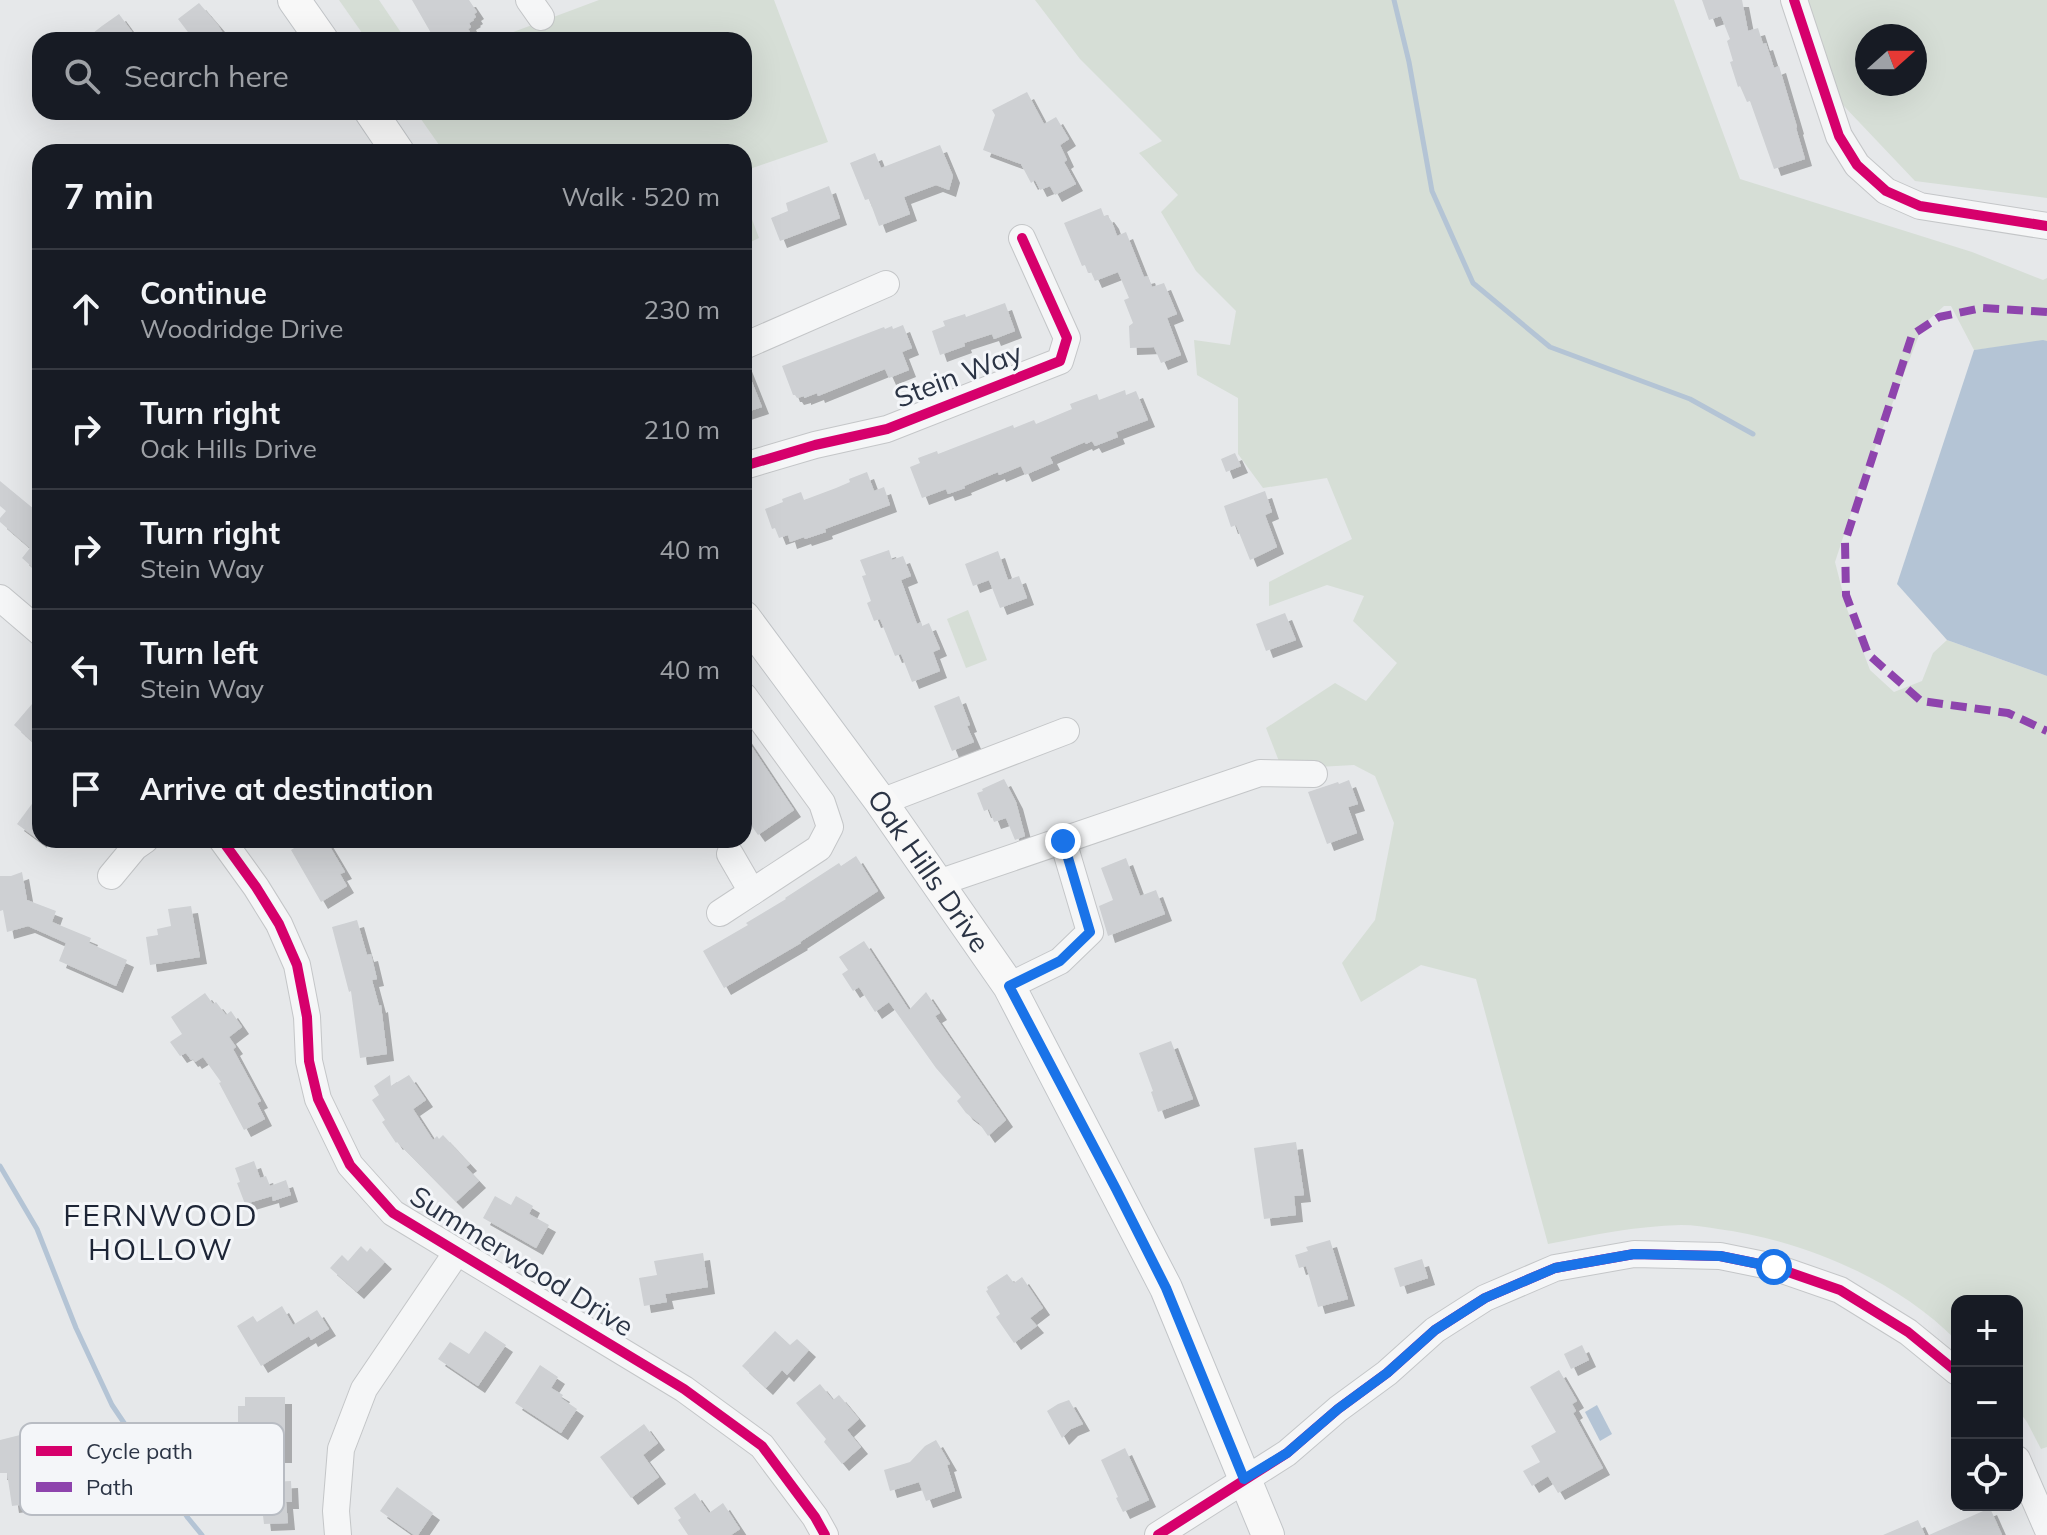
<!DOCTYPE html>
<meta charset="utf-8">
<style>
:root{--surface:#171b24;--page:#20242c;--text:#f1f3f6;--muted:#9ea1a6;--line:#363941}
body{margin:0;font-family:Mulish,sans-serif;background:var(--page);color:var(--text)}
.controls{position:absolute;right:24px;bottom:24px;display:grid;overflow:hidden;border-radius:16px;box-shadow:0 8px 32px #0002}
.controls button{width:72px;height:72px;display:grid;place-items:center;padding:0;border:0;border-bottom:2px solid var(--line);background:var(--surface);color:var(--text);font:40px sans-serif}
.compass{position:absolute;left:1855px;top:24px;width:72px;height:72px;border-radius:50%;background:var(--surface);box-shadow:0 8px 32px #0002;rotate:69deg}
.stop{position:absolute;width:24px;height:24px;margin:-18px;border:6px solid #1a73e8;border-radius:50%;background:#fff}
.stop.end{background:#1a73e8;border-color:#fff;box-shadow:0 2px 8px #0008}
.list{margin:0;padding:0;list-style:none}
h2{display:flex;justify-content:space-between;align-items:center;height:104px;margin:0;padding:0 32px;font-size:34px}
h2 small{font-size:26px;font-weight:400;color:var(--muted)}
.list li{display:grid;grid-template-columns:52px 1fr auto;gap:24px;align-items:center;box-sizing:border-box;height:120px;padding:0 32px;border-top:2px solid var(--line)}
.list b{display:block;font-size:30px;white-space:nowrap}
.list p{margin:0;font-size:26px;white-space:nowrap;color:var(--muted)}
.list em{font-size:26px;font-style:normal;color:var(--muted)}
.icon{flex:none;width:44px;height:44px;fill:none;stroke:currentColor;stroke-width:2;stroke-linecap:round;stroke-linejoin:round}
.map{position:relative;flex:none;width:2047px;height:1535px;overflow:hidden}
.search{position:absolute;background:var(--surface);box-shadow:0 8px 32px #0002;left:32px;top:32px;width:720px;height:88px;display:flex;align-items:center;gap:20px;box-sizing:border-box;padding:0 28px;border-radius:24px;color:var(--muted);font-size:30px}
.panel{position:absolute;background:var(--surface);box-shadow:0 8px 32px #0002;left:32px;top:144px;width:720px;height:704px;border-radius:24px}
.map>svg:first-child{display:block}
</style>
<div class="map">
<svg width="2047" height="1535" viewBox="0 0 2047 1535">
<defs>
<filter id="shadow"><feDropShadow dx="7" dy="7" stdDeviation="0" flood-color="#0004"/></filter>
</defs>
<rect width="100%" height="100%" fill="#e6e8ea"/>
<g fill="#d6ded6" fill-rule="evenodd">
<path d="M339 0H379L406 40H367Z"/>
<path d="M599 0H774L828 142 744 171V152H444L416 112H744V40H492Z"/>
<path d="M1035 0H1674L1740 179 1972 252 2043 280 2047 278V341L1974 350 1951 306H1944L1923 325 1859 489 1835 562 1847 609 1870 670 1894 692 1922 681 1933 653 1947 640 2047 676V1447L2041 1449 2027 1422 2017 1409V1301H1957V1341C1896 1279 1803 1240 1718 1229 1706 1227 1693 1225 1681 1225 1636 1226 1593 1235 1548 1244L1476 979 1421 965 1361 1002 1342 963 1375 920 1394 823 1375 776 1354 765 1282 769 1266 728 1335 683 1366 701 1397 663 1353 621 1364 596 1327 585 1269 606V582L1352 539 1327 478 1263 488 1238 454V398L1197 375 1194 340 1230 345 1236 311 1196 271 1161 212 1178 195 1139 153 1162 141 1080 59Z"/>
<path d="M1807 0H2047V198L1915 181 1841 103ZM1867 36H1915V84H1867Z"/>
<path d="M744 198 759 238 744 245Z"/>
<path d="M968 610 987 660 966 668 947 619Z"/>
</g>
<g fill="#b4c4d5">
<path d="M2043 340 2047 341V676L1947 640 1897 584 1974 350Z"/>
<path d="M1597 1405 1612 1434 1600 1441 1585 1412Z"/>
</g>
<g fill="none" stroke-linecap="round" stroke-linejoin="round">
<g stroke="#b4c4d5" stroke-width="5">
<path d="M1394 0 1409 62 1432 191 1473 283 1550 347 1690 399 1753 434"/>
<path d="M0 1166 37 1229 76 1328 112 1405 188 1518 202 1535"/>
</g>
</g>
<g fill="#ced0d3" filter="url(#shadow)">
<path d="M412 0H469L477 12 474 14 476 17 473 19 474 20 469 23 471 27 468 29 472 35 463 40H435Z"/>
<path d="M1702 0H1742L1748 31 1758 28 1763 44 1766 43 1774 68 1779 66 1797 127 1796 128 1805 159 1774 169 1750 101 1747 102 1740 86 1738 87 1730 62 1733 61 1727 41 1730 39 1721 16 1709 20Z"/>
<path d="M199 3 218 25 227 40H194L178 19Z"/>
<path d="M119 14 138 40H84L102 26Z"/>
<path d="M1027 92 1044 124 1056 117 1069 139 1060 145 1067 160 1064 162 1076 184 1055 195 1050 186 1040 190 1035 180 1031 183 1021 164 983 150 995 115 992 110Z"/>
<path d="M940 145 953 176 949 190 936 185 904 197 910 214 879 226 869 199 865 200 850 163 875 153 881 168Z"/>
<path d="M829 186 840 218 780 241 771 218 788 211 786 203Z"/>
<path d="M1101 208 1104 216 1107 215 1112 222 1117 236 1126 232 1144 277 1148 276 1152 287 1164 283 1177 314 1167 318 1181 355 1161 363 1154 347 1130 348 1129 326 1133 323 1124 300 1129 298 1118 272 1095 281 1091 272 1088 273 1085 265 1082 266 1064 223Z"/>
<path d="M1005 303 1015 331 994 339 992 334 964 343 965 346 940 355 932 331 945 326 943 321 965 314 966 317Z"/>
<path d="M903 325 912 348 902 352 909 370 889 378 885 369 818 396 817 393 804 398V396L797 398 795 395H793L782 366 884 327 885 329 892 326 893 329Z"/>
<path d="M744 362 762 407 744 413Z"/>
<path d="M1125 390 1126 395 1136 391 1148 420 1116 432 1118 437 1095 446 1092 441 1086 444 1085 442 1050 457 1053 463 1025 475 1021 466 999 475 998 472 964 486 965 488 948 494 946 489 922 498 910 467 920 463 918 458 937 451 938 454 1013 425 1014 428 1034 420 1036 424 1072 409 1070 404 1097 394 1099 400Z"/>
<path d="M1235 453 1241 466 1226 472 1221 459Z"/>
<path d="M867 472 874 491 884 487 890 505 825 529 826 532 805 539 804 537 790 542 788 535 779 538 775 528 772 529 765 509 783 502 782 499 801 492 804 500 836 488 850 482 849 479Z"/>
<path d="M0 481 40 514V574L22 558 30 548 0 522V518L6 511 0 506Z"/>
<path d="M1265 491 1272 512 1265 515 1277 547 1250 560 1236 525 1231 527 1224 506Z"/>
<path d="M889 550 892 560 903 556 911 576 901 580 917 624 921 622 922 626 929 623 940 649 933 652 940 671 912 682 901 654 895 656 880 619 874 621 867 603 871 601 862 576 866 575 860 560Z"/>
<path d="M998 551 1008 580 1019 576 1027 598 1000 608 989 580 973 586 965 564Z"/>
<path d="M1285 613 1296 640 1266 651 1256 624Z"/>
<path d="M959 696 970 725 967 726 974 742 952 751 934 706Z"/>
<path d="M32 704 40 711V749L14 725Z"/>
<path d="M744 735 794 810 758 835 744 815Z"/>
<path d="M1004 779 1016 802 1025 836 1015 840 1006 818 994 822 989 809 984 811 977 793 983 791 982 789Z"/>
<path d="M1349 780 1358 804 1348 807 1357 833 1327 844 1308 792 1338 782 1339 784Z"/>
<path d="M40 793V841L17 824Z"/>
<path d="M307 840H326L345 872 340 874 347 886 321 902 291 850Z"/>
<path d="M856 856 878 891 800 942 801 943 724 988 703 951 748 925 746 923 786 899 785 898 839 863 841 866Z"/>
<path d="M1126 858 1140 896 1156 890 1165 914 1108 936 1099 906 1113 900 1101 868Z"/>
<path d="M22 872 27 900 56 911 52 922 91 938 89 943 127 960 116 986 59 961 66 943 28 926 7 932 3 910 0 911V876H11Z"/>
<path d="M191 906 200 957 150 965 146 937 158 935 157 929 171 926 168 909Z"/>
<path d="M357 920 367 955 371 954 377 979 372 980 379 1006 381 1005 387 1054 360 1058 351 991 349 992 332 927Z"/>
<path d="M864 941 909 1010 926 992 940 1013 935 1016 1006 1120 988 1136 979 1123 966 1113 957 1101 961 1097 936 1068 889 1002 875 1012 859 987 853 991 842 974 848 970 839 957Z"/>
<path d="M205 993 213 1004 216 1002 226 1015 231 1011 242 1027 229 1037 236 1047 233 1049 261 1101 257 1103 265 1119 244 1130 219 1083 221 1082 203 1057 195 1062 193 1059 191 1060 186 1053 180 1056 170 1042 182 1034 171 1017Z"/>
<path d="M1171 1041 1193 1099 1158 1112 1151 1092 1153 1091 1139 1053Z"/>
<path d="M390 1075 391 1086 409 1075 426 1100 413 1109 433 1140 437 1136 439 1139 443 1135 470 1164 466 1167 479 1181 456 1202 397 1142 396 1143 382 1122 385 1120 372 1100 379 1095 374 1086Z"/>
<path d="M1296 1142 1304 1195 1294 1196 1296 1215 1264 1219 1254 1148Z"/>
<path d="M254 1161 260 1178 266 1176 270 1186 286 1180 291 1195 273 1201 272 1196 245 1204 237 1183 240 1182 235 1168Z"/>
<path d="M495 1196 511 1205 516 1196 533 1206 529 1214 549 1225 536 1248 483 1218Z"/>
<path d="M1330 1240 1348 1299 1318 1307 1306 1266 1299 1268 1295 1255 1308 1251 1306 1247Z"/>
<path d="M361 1246 367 1252 370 1248 385 1262 357 1292 330 1268 342 1255 348 1261Z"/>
<path d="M703 1253 708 1287 665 1294 667 1302 644 1306 639 1278 657 1275 654 1261Z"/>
<path d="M1422 1259 1428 1278 1400 1287 1394 1268Z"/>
<path d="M1007 1274 1014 1283 1022 1277 1043 1308 1030 1318 1037 1326 1014 1343 996 1317 1000 1314 986 1291 988 1290 987 1287Z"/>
<path d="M282 1306 293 1325 317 1310 329 1329 311 1340 309 1336 261 1366 237 1326 253 1316 257 1322Z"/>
<path d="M485 1331 506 1345 478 1386 438 1359 450 1342 469 1354Z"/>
<path d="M775 1331 790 1345 797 1339 809 1350 787 1375 782 1370 766 1388 742 1366Z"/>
<path d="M1582 1345 1589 1360 1571 1369 1564 1354Z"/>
<path d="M540 1365 558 1377 551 1388 563 1395 561 1398 577 1409 561 1433 515 1403Z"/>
<path d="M1559 1370 1577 1401 1572 1404 1576 1411 1573 1413 1603 1468 1558 1493 1548 1476 1532 1486 1523 1471 1540 1462 1531 1446 1556 1432 1530 1387Z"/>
<path d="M820 1384 833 1400 839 1395 859 1419 847 1430 861 1447 842 1464 824 1442 826 1439 796 1403Z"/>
<path d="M245 1397H285V1456H245V1430H238V1406H245Z"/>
<path d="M1069 1400 1083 1424 1071 1429 1062 1438 1047 1411 1058 1404Z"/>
<path d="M644 1424 658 1443 643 1455 659 1477 631 1498 600 1457Z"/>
<path d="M28 1433 37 1485 32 1486 34 1503 12 1506 7 1473H0V1440Z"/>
<path d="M936 1440 950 1464 947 1465 955 1491 926 1501 919 1482 890 1491 884 1470 910 1462 925 1446Z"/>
<path d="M1125 1448 1149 1500 1123 1512 1116 1498 1118 1497 1101 1460Z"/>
<path d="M291 1481 292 1502H286L288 1523 264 1524 262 1507H254L252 1483Z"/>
<path d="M397 1487 433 1513 418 1535H414L380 1511Z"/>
<path d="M695 1493 709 1513 723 1503 740 1529 731 1535H688L678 1520 681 1518 674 1508Z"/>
<path d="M1990 1508 2002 1535H1929Z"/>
<path d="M1918 1520 1925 1535H1883Z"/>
</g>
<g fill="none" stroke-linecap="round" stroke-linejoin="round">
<defs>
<g id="minor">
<path d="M529 0 541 17"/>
<path d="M1794 0 1839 136 1857 165 1886 191 1920 206 2047 226"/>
<path d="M744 346 886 284"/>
<path d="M744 466 815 445 887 429 1060 361 1067 338 1022 238"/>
<path d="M0 598 40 632"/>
<path d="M881 802 1066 731"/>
<path d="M222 840 256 887 279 924 297 965 307 1017 309 1061 318 1099 350 1165 393 1213 684 1389 762 1446 815 1517 825 1535"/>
<path d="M730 854 752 892"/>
<path d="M111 876 135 847 145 840"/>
<path d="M938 883 1260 773 1314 774"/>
<path d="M720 913 819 848 830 827 822 803 744 696"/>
<path d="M1009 986 1060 961 1090 932 1063 841"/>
<path d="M2017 1459 2047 1528"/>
<path d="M338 1535 336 1511 341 1449 364 1389 457 1252"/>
<path d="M1158 1535 1287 1453 1338 1409 1387 1373 1435 1330 1485 1298 1555 1268 1634 1254 1720 1256 1774 1267 1840 1290 1908 1332 1957 1372"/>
</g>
<g id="major">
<path d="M294 0 322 40"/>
<path d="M371 112 398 152"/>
<path id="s1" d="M744 617 881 802 1009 986 1166 1288 1268 1535"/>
</g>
</defs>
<use href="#minor" stroke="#c4c6c8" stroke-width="28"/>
<use href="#major" stroke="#c2c5c8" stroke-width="34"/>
<use href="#minor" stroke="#f5f6f7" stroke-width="26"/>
<use href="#major" stroke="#f8f8f8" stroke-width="32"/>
<path stroke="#8e44ad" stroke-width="8" stroke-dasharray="16 8" stroke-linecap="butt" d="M2047 312 1982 308 1939 317 1912 335 1845 542 1846 595 1868 654 1921 701 2008 713 2047 731"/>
<defs>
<g id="cycleway">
<path d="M1794 0 1839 136 1857 165 1886 191 1920 206 2047 226"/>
<path d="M744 466 815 445 887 429 1060 361 1067 338 1022 238"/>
<path d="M222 840 256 887 279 924 297 965 307 1017 309 1061 318 1099 350 1165 393 1213 684 1389 762 1446 815 1517 825 1535"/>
<path d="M1158 1535 1287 1453 1338 1409 1387 1373 1435 1330 1485 1298 1555 1268 1634 1254 1720 1256 1774 1267 1840 1290 1908 1332 1957 1372"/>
</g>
</defs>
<use href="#cycleway" stroke="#f4f6f9" stroke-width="15"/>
<use href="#cycleway" stroke="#d6006c" stroke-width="10"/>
</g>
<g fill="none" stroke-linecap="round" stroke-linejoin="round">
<path stroke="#1a73e8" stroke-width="10" d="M1063 841 1090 932 1060 961 1009 986 1116 1189 1166 1288 1244 1479 1287 1453 1338 1409 1387 1373 1435 1330 1485 1298 1555 1268 1634 1254 1720 1256 1774 1267"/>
</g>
<g text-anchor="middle" stroke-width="6" stroke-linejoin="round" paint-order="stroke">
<g font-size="28" fill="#2b3445" stroke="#f4f6f9">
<text transform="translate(958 375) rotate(-21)" y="10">Stein Way</text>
<text dy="10" stroke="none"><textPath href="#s1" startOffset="314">Oak Hills Drive</textPath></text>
<text transform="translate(522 1261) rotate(32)" y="10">Summerwood Drive</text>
</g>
<g font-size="30" letter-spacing="2" fill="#1d2536" stroke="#f4f6f9">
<text x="161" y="1226">FERNWOOD<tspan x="161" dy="34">HOLLOW</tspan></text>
</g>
</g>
<rect x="20" y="1423" width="264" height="92" rx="12" fill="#f4f6f9" stroke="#b8bcc3" stroke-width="2"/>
<rect x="36" y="1446" width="36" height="10" fill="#d6006c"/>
<rect x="36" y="1482" width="36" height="10" fill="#8e44ad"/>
<g font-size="22" fill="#2b3445">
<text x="86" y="1459">Cycle path</text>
<text x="86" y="1495">Path</text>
</g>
</svg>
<div class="controls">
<button>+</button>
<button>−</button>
<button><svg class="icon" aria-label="locate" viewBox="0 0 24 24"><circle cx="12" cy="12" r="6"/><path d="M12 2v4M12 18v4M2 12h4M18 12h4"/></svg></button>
</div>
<svg class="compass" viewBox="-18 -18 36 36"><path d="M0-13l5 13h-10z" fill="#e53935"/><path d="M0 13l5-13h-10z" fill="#9ea1a6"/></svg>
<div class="stop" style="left:1774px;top:1267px"></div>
<div class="stop end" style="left:1063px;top:841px"></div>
<div class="search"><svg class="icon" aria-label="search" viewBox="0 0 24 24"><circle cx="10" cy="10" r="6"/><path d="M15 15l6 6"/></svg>Search here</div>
<section class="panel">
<h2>7 min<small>Walk · 520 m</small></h2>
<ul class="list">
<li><svg class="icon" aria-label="ahead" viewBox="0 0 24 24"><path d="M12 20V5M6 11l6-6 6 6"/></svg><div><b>Continue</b><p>Woodridge Drive</p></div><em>230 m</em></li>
<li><svg class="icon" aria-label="right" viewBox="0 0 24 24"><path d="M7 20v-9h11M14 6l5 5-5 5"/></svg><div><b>Turn right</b><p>Oak Hills Drive</p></div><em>210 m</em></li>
<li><svg class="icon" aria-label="right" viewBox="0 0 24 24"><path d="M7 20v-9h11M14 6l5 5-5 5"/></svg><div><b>Turn right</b><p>Stein Way</p></div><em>40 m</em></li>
<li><svg class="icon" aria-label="left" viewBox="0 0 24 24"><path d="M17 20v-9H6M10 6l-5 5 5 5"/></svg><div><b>Turn left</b><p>Stein Way</p></div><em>40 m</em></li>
<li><svg class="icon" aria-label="arrive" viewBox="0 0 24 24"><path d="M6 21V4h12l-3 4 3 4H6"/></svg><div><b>Arrive at destination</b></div></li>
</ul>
</section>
</div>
